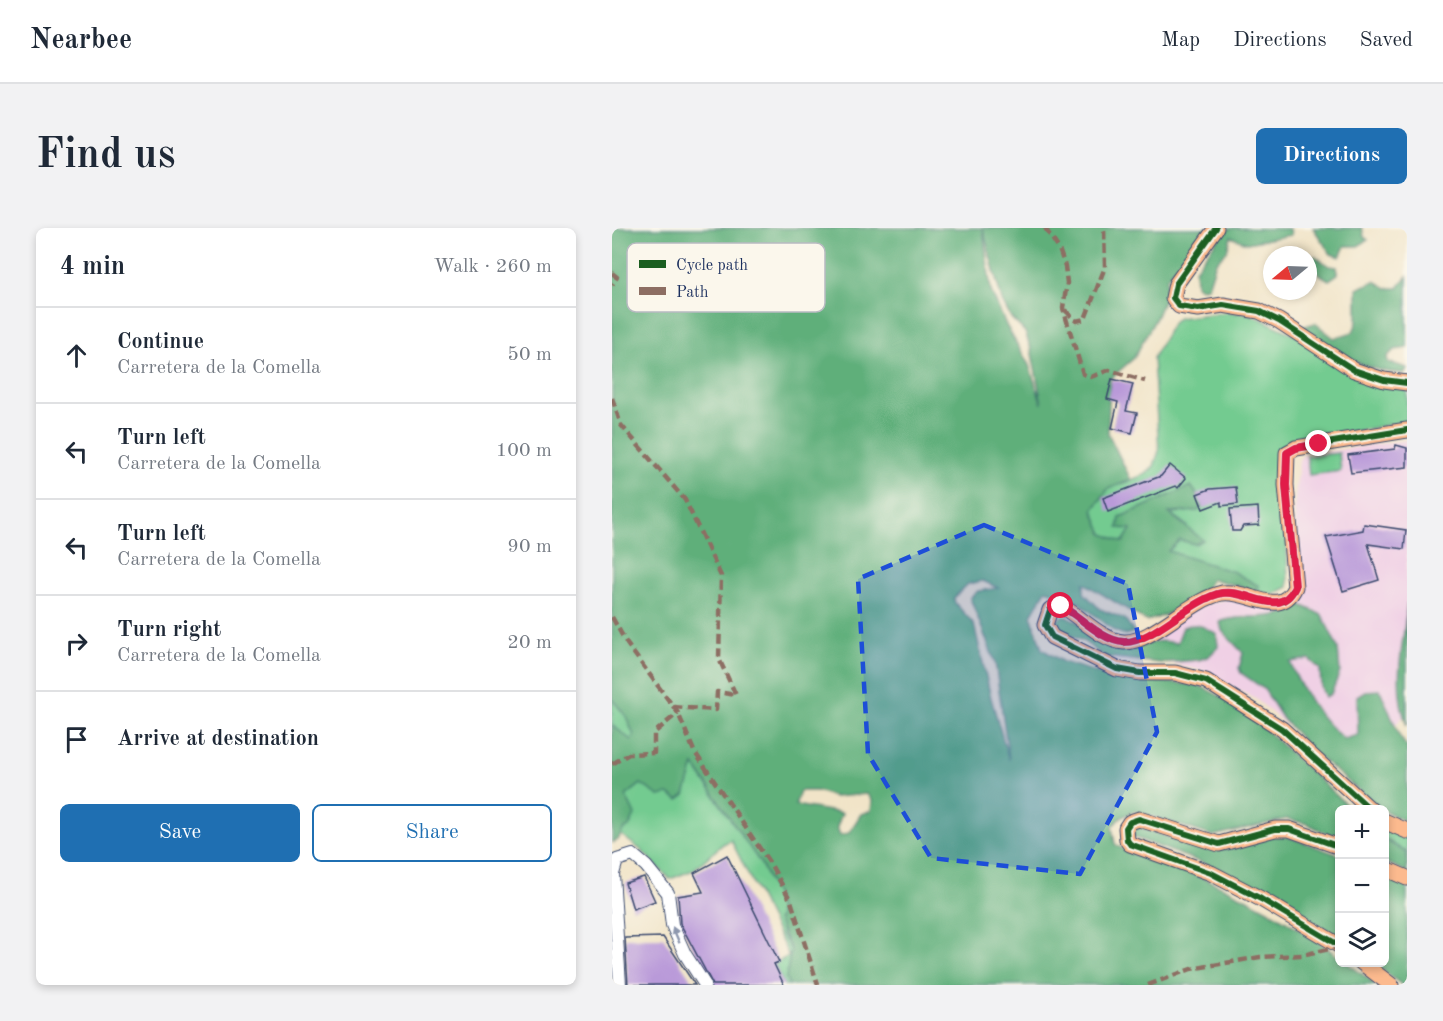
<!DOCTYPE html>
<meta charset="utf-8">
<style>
:root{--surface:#fff;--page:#f2f2f3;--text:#1f2937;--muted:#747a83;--line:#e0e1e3;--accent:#1f6fb2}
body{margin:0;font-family:"Old Standard TT",serif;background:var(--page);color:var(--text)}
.controls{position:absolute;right:18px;bottom:18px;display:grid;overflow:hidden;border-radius:9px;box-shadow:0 3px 9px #0003}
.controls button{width:54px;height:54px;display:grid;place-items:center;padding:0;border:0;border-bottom:2px solid var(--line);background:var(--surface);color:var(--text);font:30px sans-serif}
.compass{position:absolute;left:651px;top:18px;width:54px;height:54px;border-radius:50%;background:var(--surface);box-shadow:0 3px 9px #0003;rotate:251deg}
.stop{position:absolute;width:18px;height:18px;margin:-14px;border:4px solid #e11d48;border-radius:50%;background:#fff}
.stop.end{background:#e11d48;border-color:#fff;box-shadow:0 2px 6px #0008}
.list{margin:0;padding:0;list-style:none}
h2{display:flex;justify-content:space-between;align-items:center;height:78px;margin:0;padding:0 24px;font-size:26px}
h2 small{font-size:20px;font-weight:400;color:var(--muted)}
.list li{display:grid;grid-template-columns:39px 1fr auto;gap:18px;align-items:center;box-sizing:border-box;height:96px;padding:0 24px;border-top:2px solid var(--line)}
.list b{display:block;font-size:22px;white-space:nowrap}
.list p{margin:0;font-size:20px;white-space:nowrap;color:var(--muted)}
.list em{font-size:20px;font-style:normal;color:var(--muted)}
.actions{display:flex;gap:12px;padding:18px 24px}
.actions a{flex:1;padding:14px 0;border:2px solid var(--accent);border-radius:9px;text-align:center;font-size:21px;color:var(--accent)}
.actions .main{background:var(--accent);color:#fff}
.icon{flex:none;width:33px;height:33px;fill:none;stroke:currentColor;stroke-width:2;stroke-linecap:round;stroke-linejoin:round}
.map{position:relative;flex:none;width:795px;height:757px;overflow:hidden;border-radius:9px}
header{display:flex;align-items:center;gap:36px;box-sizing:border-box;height:84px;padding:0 30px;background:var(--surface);border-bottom:2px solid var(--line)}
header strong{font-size:28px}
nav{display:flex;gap:33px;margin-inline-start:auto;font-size:21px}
.intro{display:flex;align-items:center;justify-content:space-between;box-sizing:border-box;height:144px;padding:0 36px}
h1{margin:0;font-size:42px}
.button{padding:15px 27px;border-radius:9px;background:var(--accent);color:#fff;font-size:21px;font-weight:700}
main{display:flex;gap:36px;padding:0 36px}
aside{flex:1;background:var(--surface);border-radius:9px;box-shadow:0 3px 9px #0003}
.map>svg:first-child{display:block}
</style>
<header>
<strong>Nearbee</strong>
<nav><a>Map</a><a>Directions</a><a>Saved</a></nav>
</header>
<div class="intro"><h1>Find us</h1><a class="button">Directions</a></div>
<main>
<aside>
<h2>4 min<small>Walk · 260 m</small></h2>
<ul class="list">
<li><svg class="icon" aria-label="ahead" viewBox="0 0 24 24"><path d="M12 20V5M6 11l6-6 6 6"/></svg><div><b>Continue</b><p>Carretera de la Comella</p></div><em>50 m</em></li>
<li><svg class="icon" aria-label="left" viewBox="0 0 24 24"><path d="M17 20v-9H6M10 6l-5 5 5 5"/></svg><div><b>Turn left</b><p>Carretera de la Comella</p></div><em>100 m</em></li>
<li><svg class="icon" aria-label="left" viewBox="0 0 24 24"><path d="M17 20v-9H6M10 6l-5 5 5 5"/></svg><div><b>Turn left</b><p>Carretera de la Comella</p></div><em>90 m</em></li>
<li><svg class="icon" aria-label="right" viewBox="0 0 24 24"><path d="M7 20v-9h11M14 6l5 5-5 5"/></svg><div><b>Turn right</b><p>Carretera de la Comella</p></div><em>20 m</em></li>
<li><svg class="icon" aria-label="arrive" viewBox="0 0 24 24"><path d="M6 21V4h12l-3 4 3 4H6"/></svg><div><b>Arrive at destination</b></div></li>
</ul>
<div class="actions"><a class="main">Save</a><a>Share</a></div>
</aside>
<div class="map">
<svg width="795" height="757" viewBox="0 0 795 757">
<rect width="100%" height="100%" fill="#fbf7ec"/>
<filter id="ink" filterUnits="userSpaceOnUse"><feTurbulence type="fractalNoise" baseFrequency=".0167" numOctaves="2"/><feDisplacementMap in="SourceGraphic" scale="12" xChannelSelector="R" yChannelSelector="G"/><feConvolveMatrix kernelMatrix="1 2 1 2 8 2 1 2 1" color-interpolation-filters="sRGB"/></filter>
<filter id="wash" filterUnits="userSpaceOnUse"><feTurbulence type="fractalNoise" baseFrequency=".008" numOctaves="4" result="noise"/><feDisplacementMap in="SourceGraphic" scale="24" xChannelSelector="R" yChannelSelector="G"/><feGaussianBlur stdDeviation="1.35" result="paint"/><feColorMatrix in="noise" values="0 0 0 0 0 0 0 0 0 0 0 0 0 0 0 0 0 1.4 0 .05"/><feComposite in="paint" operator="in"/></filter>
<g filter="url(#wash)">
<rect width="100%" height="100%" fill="#f1e4c8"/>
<path fill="#f0d0e5" d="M795 212V489L789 490 743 556 645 472 595 444 562 436 502 432 504 419 595 376 616 371 669 381 678 377 685 370 690 356 682 280 687 232 691 227Z"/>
<g fill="#73cb90" stroke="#477d77" stroke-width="1.5">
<path d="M615 84 638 86 795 160V193L736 205 682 211 672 220 676 359 660 367 645 363 647 358 595 336 556 323 568 312 583 316 574 297 556 284 592 275 579 259 508 289 520 301 511 314 491 306 481 282 496 261 534 246 542 238 547 223 541 130 561 94 566 90Z"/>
<path d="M727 225 729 243 697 247 695 228Z"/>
<path d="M0 471 14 488 22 507 19 512 0 497Z"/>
<path d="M81 536 149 636 164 668 170 707 179 722 174 750 177 757H172L162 736 177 728 119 612 111 616 81 642 58 651 29 622 8 606 14 568 29 556 47 568 55 564 73 567Z"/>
<path d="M772 600 795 611V625L773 611Z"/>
</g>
<g fill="#5eaf7a" stroke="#3c6f6c" stroke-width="1.5" fill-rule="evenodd">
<path d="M0 0H596L555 50 552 71 544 90 522 130 498 151 496 205 519 252 496 261 481 282 491 306 511 314 519 301 506 300 508 289 579 258 592 276 586 283 557 285 591 312 583 316 568 312 556 323 622 344 647 358 645 363 600 351C589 372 556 388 534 393L472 355V365L488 381 513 391 522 404 513 407 503 403 466 374 434 362 419 387 430 421 451 434 503 450 586 457 628 478 739 581 728 582 727 612 696 596 675 591 601 608 523 583 508 590 500 599 503 616C530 634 563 638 593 651 640 671 686 698 727 729L728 734 735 735 765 757H177L174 750 179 722 165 692 168 688 164 668 149 636 82 537 73 567 66 572 56 566 47 568 29 556 14 568 23 587 17 599 11 602 6 612 0 615V497L19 512 22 508 14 488 0 471ZM371 1 390 73 399 90 413 104 419 121 430 176 417 137 395 99 379 63ZM371 353 386 360 366 363 358 370 383 434 397 532 379 470 362 396 343 375 342 370 356 356ZM188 563H205L223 569 255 566 260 573 259 583 249 586 237 605 228 607 225 599 230 585 183 577Z"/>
<path d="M622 0 678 1 679 7 635 15 619 9 615 23 604 34 596 59 588 60 584 57 583 41 613 2Z"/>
<path d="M701 0H750L752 9 756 12 746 18H733L728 29 719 26Z"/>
<path d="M703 28 717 38 725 39 726 46 717 52C708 47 699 40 697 30Z"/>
<path d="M795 48V120L782 122 775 129 776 134 795 140 793 145C755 146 719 122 690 99L703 95 722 110 741 104 745 94V61L763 53 775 60H786Z"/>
<path d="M795 375V498C779 453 792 419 795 375Z"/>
<path d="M687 376 710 387 726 420 728 444 719 466 713 469 709 459 708 441 697 431 678 434C688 461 709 493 732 511L746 507 745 468 753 463 768 462 788 509 795 519V594L769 581 701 524 671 491 652 461 629 445 627 440 631 425 610 403 608 394C630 384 667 396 687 376Z"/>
<path d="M450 388C470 389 481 415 501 420 516 424 528 418 542 414 548 412 558 414 565 415L571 399C585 394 593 399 605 406L606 419 597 428 587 432 548 435 493 429 471 413 446 402 443 395Z"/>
<path d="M528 599 586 620 620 621 660 608 677 609 727 627V709L615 644 521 609 522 600Z"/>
<path d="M772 611 795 625V644L773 634Z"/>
<path d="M773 647 795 657V757H790L761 735 772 734Z"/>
</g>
<g id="blocks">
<g fill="#b99ad9">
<path d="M500 151 521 156 514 183 525 185 520 205 500 200 506 174 495 171Z"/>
<path d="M784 217 795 220V239L739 245 736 227 783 221Z"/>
<path d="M558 237 574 250 566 260 564 258 496 284 491 270 549 248Z"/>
<path d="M624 259 626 276 609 278V274L591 281 585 266 598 261Z"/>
<path d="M646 279 647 297 631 298 628 303H620L618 281Z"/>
<path d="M752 296 794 302 792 321 756 316 767 352 731 363 714 309 751 302Z"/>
<path d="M115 627 167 734 162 736 172 757H101L68 695 66 668 91 664 82 645Z"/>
<path d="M32 649 43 673 21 681 13 655Z"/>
<path d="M51 709 83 757H16L13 710Z"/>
</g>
</g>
</g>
<g filter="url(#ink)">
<use href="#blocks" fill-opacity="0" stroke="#3b4a6e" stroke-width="1.5"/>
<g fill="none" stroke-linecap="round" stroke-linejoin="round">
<defs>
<path id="minor" d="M8 757 1 646 5 632 21 627 34 638 56 665 60 697 73 726 93 757"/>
<g id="major">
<path d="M604 0 564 56 561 70 567 78 586 81 611 77 647 83 667 93 742 142 772 152 795 155"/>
<path d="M759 582 670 501 594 453 563 445H528L505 441 440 409 433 397 438 382 449 378C468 388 490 413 512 414 540 415 579 371 610 365 637 361 668 392 683 359L674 257 675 225 684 220 795 202"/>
<path d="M772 593 795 603"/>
<path d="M728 619 677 601H663L607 616 527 591 518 594 514 600 515 612 518 616 599 645 649 671 728 718"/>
<path d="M772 640 795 650"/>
<path d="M749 734 779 757"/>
</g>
</defs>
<use href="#minor" stroke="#3b4a6e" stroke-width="14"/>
<use href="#major" stroke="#3b4a6e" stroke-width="17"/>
<use href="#minor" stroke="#fff" stroke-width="12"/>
<use href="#major" stroke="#fcba8e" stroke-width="15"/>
<g stroke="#8d6e63" stroke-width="4.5" stroke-dasharray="9 4.5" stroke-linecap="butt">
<path d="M433 0 447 21 453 38 455 55 451 80 471 146 479 149 497 142 533 153"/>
<path d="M0 45 5 49 0 57"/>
<path d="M453 82 464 93 473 91 493 39 492 0"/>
<path d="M0 170 9 197 73 272 109 348 107 431 124 467 105 464 104 482 61 479"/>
<path d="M0 389 15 416 66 485 82 523 159 637 179 673 206 757"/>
<path d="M0 536 17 526 42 525V505L66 485"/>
<path d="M0 646H1"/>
<path d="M536 757 579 741 648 729 690 727 726 719"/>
</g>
<defs>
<g id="cycleway">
<path d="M604 0 564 56 561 70 567 78 586 81 611 77 647 83 667 93 742 142 772 152 795 155"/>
<path d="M759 582 670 501 594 453 563 445H528L505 441 440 409 433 397 438 382 449 378C468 388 490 413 512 414 540 415 579 371 610 365 637 361 668 392 683 359L674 257 675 225 684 220 795 202"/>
<path d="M728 619 677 601H663L607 616 527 591 518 594 514 600 515 612 518 616 599 645 649 671 728 718"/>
</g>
</defs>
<use href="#cycleway" stroke="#fbf7ec" stroke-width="10"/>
<use href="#cycleway" stroke="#1b5e20" stroke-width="6"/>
</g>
<defs><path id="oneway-solid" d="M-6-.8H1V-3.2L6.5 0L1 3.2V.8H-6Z" transform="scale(1.5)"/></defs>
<use fill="#8d97ae" href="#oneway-solid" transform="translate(64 707) rotate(-113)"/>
</g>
<g fill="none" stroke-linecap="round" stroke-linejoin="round" filter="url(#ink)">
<path stroke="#e11d48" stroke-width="8" d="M449 378C468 388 490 413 512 414 540 415 579 371 610 365 637 361 667 392 683 359L674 257 675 225 684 220 707 216"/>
</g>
<path fill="#1d4ed8" fill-opacity="0.2" stroke="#1d4ed8" stroke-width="4.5" stroke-dasharray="12 8" stroke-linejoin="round" d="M372 297 516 356 545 504 468 646 319 630 256 526 246 351Z"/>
<rect x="15" y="15" width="198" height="69" rx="9" fill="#fbf7ec" stroke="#b8bbc1" stroke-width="1.5"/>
<rect x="27" y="32" width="27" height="8" fill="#1b5e20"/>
<rect x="27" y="59" width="27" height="8" fill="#8d6e63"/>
<g font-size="16" fill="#1b2f5e">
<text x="64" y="42">Cycle path</text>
<text x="64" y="69">Path</text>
</g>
</svg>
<div class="controls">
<button>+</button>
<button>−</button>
<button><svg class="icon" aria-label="layers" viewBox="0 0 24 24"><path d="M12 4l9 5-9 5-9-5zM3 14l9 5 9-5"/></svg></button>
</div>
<svg class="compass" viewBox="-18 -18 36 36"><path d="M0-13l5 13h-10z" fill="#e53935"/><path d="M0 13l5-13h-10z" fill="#747a83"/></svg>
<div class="stop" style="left:449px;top:378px"></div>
<div class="stop end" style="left:707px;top:216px"></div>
</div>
</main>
